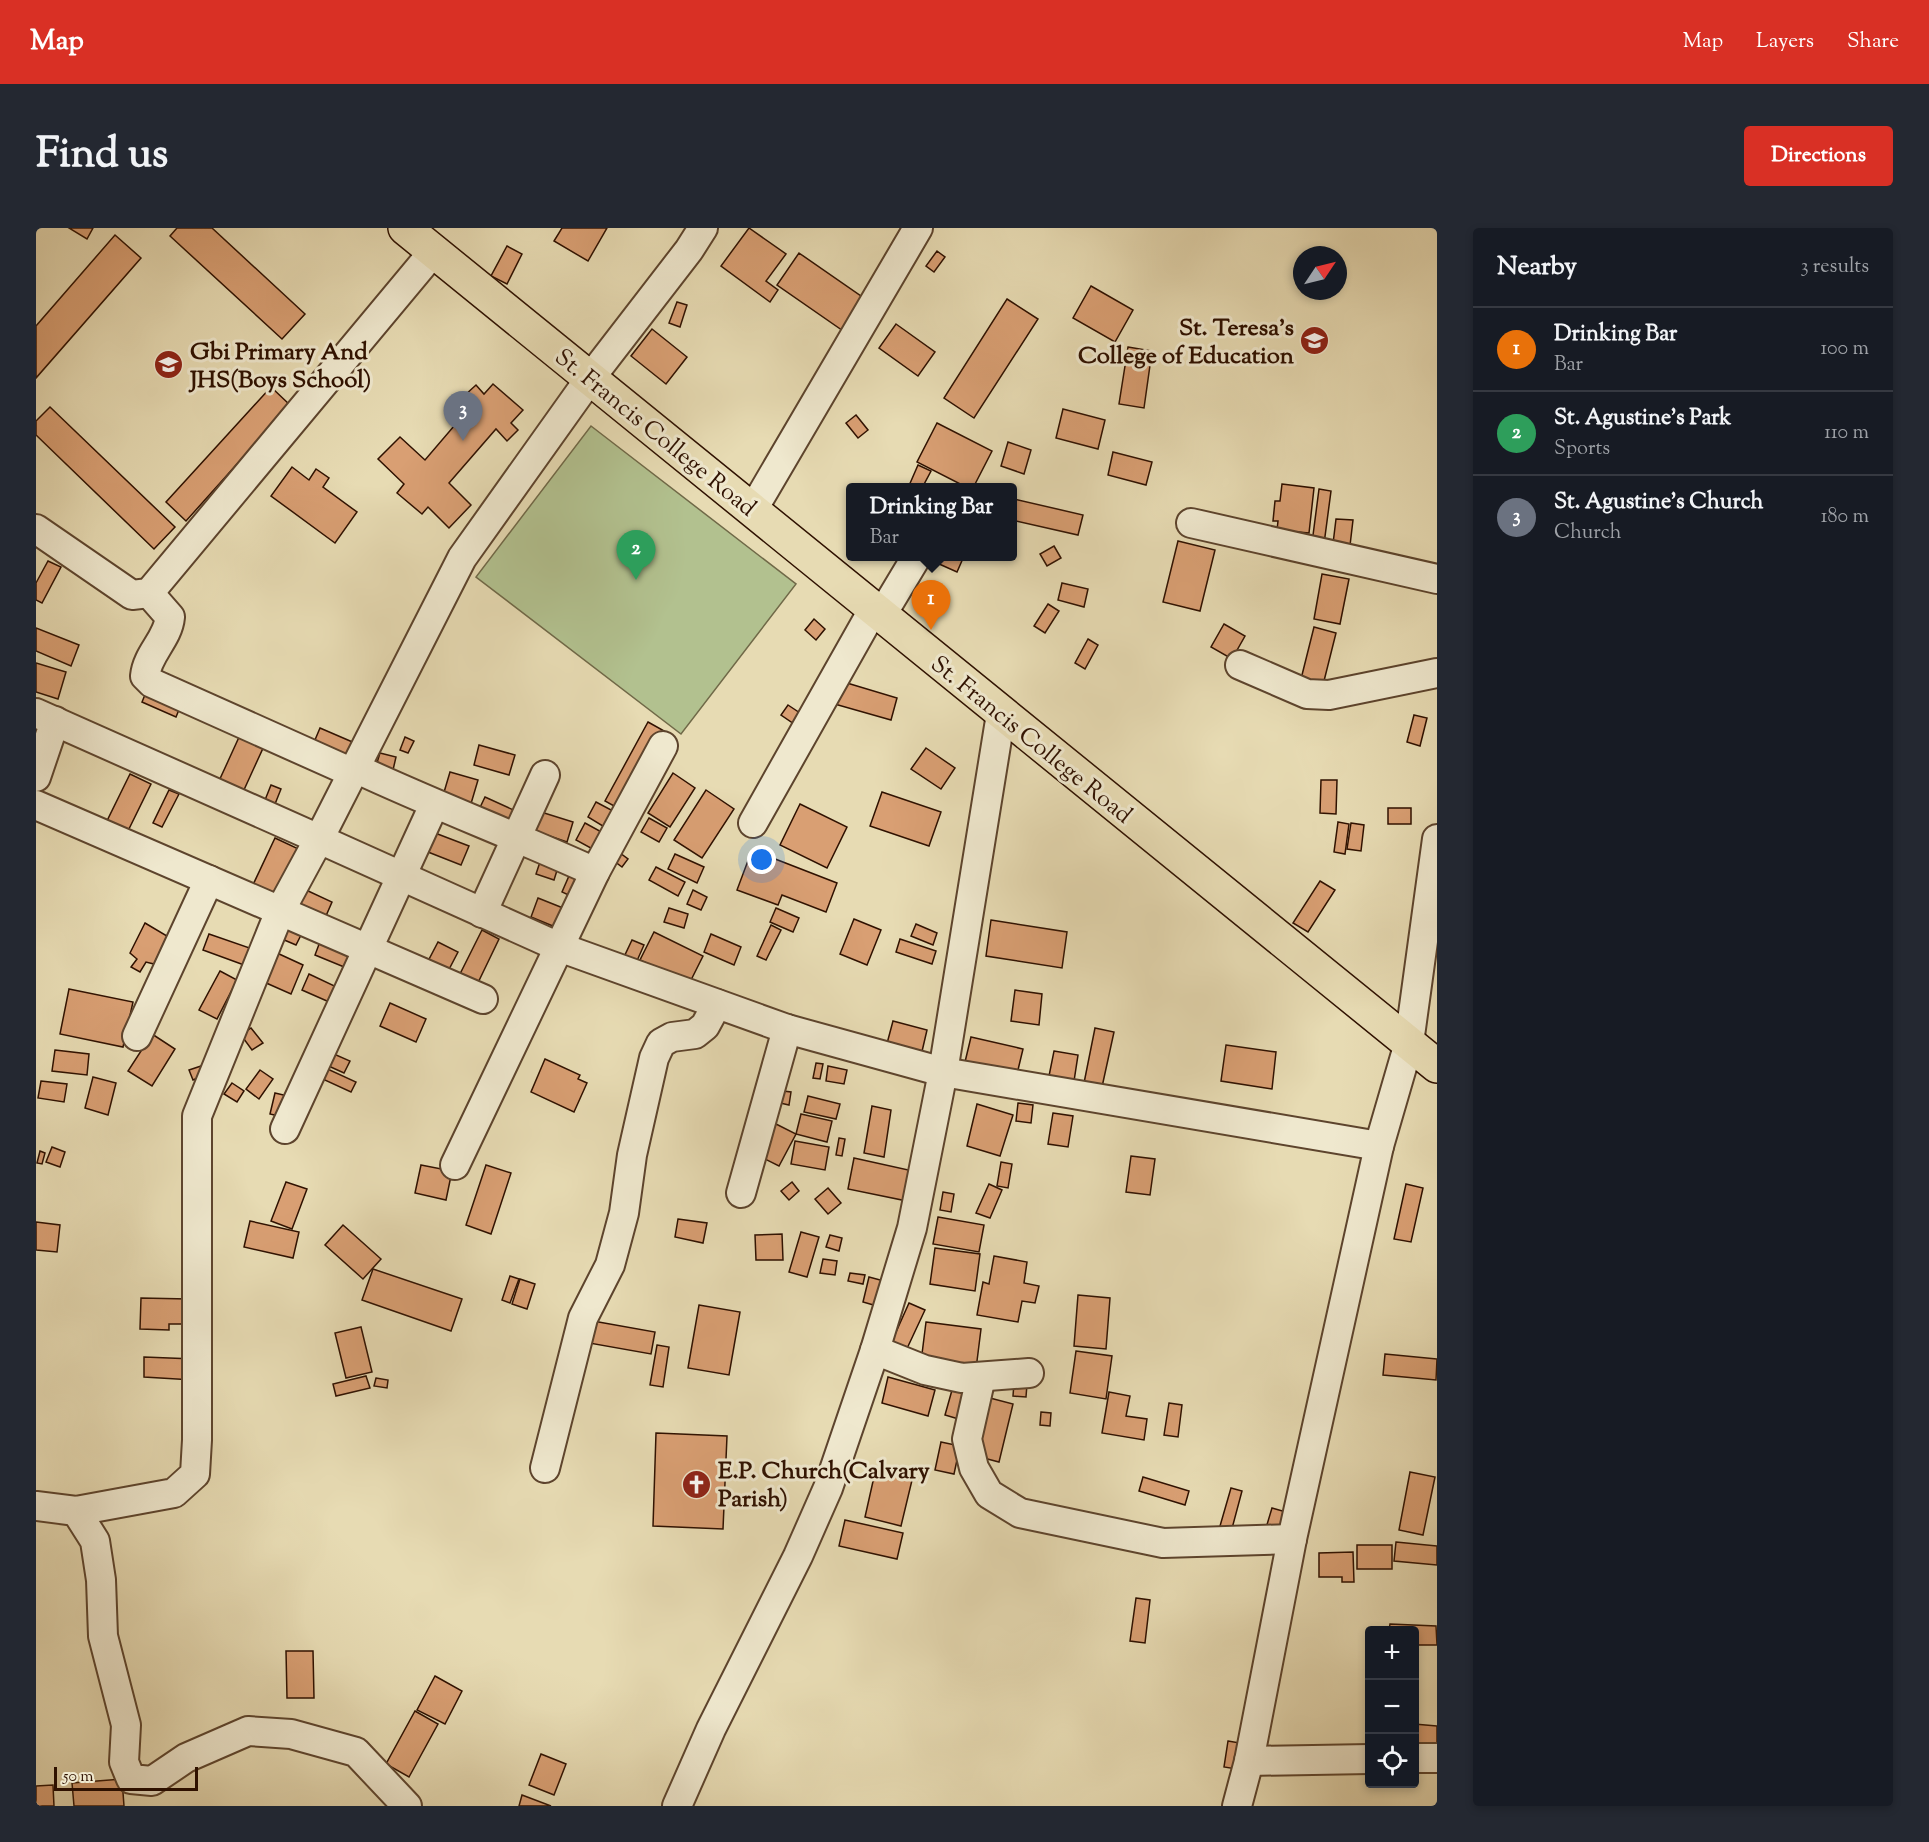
<!DOCTYPE html>
<meta charset="utf-8">
<style>
:root{--surface:#171b24;--page:#242831;--text:#f1f3f6;--muted:#9ea1a6;--line:#363941;--accent:#d93025}
body{margin:0;font-family:"Sorts Mill Goudy",serif;background:var(--page);color:var(--text)}
.controls{position:absolute;right:18px;bottom:18px;display:grid;overflow:hidden;border-radius:6px;box-shadow:0 3px 9px #0003}
.controls button{width:54px;height:54px;display:grid;place-items:center;padding:0;border:0;border-bottom:2px solid var(--line);background:var(--surface);color:var(--text);font:30px sans-serif}
.compass{position:absolute;left:1257px;top:18px;width:54px;height:54px;border-radius:50%;background:var(--surface);box-shadow:0 3px 9px #0003;rotate:55deg}
.scale{position:absolute;left:18px;bottom:15px;width:144px;box-sizing:border-box;padding-left:6px;border:3px solid #2f1100;border-top:0;font-size:16px;line-height:21px;white-space:nowrap;color:#2f1100;-webkit-text-stroke:4px #efe8ce;paint-order:stroke}
.you{position:absolute;left:726px;top:632px;width:21px;height:21px;margin:-15px;border:4px solid #fff;border-radius:50%;background:#1a73e8;box-shadow:0 0 0 9px #1a73e833}
.badge{display:grid;place-items:center;width:39px;height:39px;border-radius:50%;background:var(--accent);color:#fff;font-size:20px;font-weight:700}
.pin{position:absolute;translate:-50% -50px;filter:drop-shadow(0 2px 3px #0008)}
.pin::after{content:'';position:absolute;top:32px;width:21px;height:18px;background:inherit;clip-path:polygon(0 0,100% 0,50% 100%)}
.popup{position:absolute;left:810px;top:255px;width:171px;height:78px;box-sizing:border-box;display:grid;place-content:center;border-radius:6px;background:var(--surface);filter:drop-shadow(0 2px 4px #0005);font-size:20px;white-space:nowrap;color:var(--muted)}
.popup b{font-size:22px;color:var(--text)}
.popup::after{content:'';position:absolute;left:50%;top:100%;margin-left:-12px;border:12px solid transparent;border-top-color:var(--surface)}
.list{margin:0;padding:0;list-style:none}
h2{display:flex;justify-content:space-between;align-items:center;height:78px;margin:0;padding:0 24px;font-size:26px}
h2 small{font-size:20px;font-weight:400;color:var(--muted)}
.list li{display:grid;grid-template-columns:39px 1fr auto;gap:18px;align-items:center;box-sizing:border-box;height:84px;padding:0 24px;border-top:2px solid var(--line)}
.list b{display:block;font-size:22px;white-space:nowrap}
.list p{margin:0;font-size:20px;white-space:nowrap;color:var(--muted)}
.list em{font-size:20px;font-style:normal;color:var(--muted)}
.icon{flex:none;width:33px;height:33px;fill:none;stroke:currentColor;stroke-width:2;stroke-linecap:round;stroke-linejoin:round}
.map{position:relative;flex:none;width:1401px;height:1578px;overflow:hidden;border-radius:6px}
header{display:flex;align-items:center;gap:36px;box-sizing:border-box;height:84px;padding:0 30px;background:var(--accent);color:#fff}
header strong{font-size:28px}
nav{display:flex;gap:33px;margin-inline-start:auto;font-size:21px}
.intro{display:flex;align-items:center;justify-content:space-between;box-sizing:border-box;height:144px;padding:0 36px}
h1{margin:0;font-size:42px}
.button{padding:15px 27px;border-radius:6px;background:var(--accent);color:#fff;font-size:21px;font-weight:700}
main{display:flex;gap:36px;padding:0 36px}
aside{flex:1;background:var(--surface);border-radius:6px;box-shadow:0 3px 9px #0003}
.map>svg:first-child{display:block}
</style>
<header>
<strong>Map</strong>
<nav><a>Map</a><a>Layers</a><a>Share</a></nav>
</header>
<div class="intro"><h1>Find us</h1><a class="button">Directions</a></div>
<main>
<div class="map">
<svg width="1401" height="1578" viewBox="0 0 1401 1578">
<rect width="100%" height="100%" fill="#e7dbb3"/>
<filter id="stains"><feTurbulence type="fractalNoise" baseFrequency=".00333" numOctaves="4"/><feColorMatrix values="0 0 0 0 .2 0 0 0 0 .09 0 0 0 0 .02 0 0 0 .5 -.17"/></filter>
<radialGradient id="worn" r=".72"><stop offset=".6" stop-color="#630" stop-opacity="0"/><stop offset="1" stop-color="#630" stop-opacity=".3"/></radialGradient>
<path fill="#b2c18f" stroke="#706948" stroke-width="1.5" d="M555 198 760 356 645 506 440 349Z"/>
<g fill="#d99f73" stroke="#2f1100" stroke-width="1.5">
<path d="M33 0H57L51 11Z"/>
<path d="M141 0H176L269 86 246 111 134 8Z"/>
<path d="M526 0H571L552 33 518 13Z"/>
<path d="M713 0 750 26 730 53 742 62 734 74 685 38Z"/>
<path d="M79 7 105 30 0 150V98Z"/>
<path d="M471 18 486 26 471 56 455 48Z"/>
<path d="M901 23 909 29 898 44 890 38Z"/>
<path d="M763 25 835 75 813 107 741 57Z"/>
<path d="M1055 58 1097 82 1079 114 1037 90Z"/>
<path d="M971 71 1002 91 938 190 908 170Z"/>
<path d="M641 74 651 77 644 99 633 95Z"/>
<path d="M860 96 899 124 882 148 843 120Z"/>
<path d="M616 101 651 129 630 156 595 128Z"/>
<path d="M1092 119 1116 123 1108 180 1083 176Z"/>
<path d="M457 156 487 182 475 195 482 202 471 213 460 201 413 255 435 277 413 300 392 279 386 286 361 265 368 256 342 231 364 209 389 232 436 177 428 168 440 157 448 166Z"/>
<path d="M235 159 254 177 150 293 130 274Z"/>
<path d="M14 179 139 299 118 321 0 207V193Z"/>
<path d="M1027 181 1069 192 1062 221 1020 210Z"/>
<path d="M820 187 832 202 822 210 810 195Z"/>
<path d="M901 195 956 223 937 260H932L881 234Z"/>
<path d="M972 214 995 222 988 246 965 238Z"/>
<path d="M1077 224 1116 234 1110 257 1072 247Z"/>
<path d="M882 237 895 243 886 260H872Z"/>
<path d="M256 239 273 252 280 241 293 250 287 259 321 284 299 315 235 268Z"/>
<path d="M1246 256 1278 260 1273 305 1241 302 1242 293H1237L1239 273H1244Z"/>
<path d="M1283 261 1295 263 1288 316 1276 315Z"/>
<path d="M978 271 1047 287 1042 307 976 292Z"/>
<path d="M1300 291 1317 292 1313 326 1296 324Z"/>
<path d="M1142 313 1179 322 1164 383 1127 374Z"/>
<path d="M1018 318 1025 330 1011 338 1004 326Z"/>
<path d="M893 328H928L921 344 892 331Z"/>
<path d="M12 333 25 339 6 375 0 372V355Z"/>
<path d="M1286 346 1313 351 1304 396 1278 391Z"/>
<path d="M1026 355 1052 361 1048 379 1022 372Z"/>
<path d="M1012 376 1023 383 1009 405 998 398Z"/>
<path d="M778 391 789 401 780 412 769 402Z"/>
<path d="M1188 396 1209 408 1196 431 1175 419Z"/>
<path d="M1278 399 1300 405 1286 461 1264 455Z"/>
<path d="M0 400 43 417 35 438 0 423Z"/>
<path d="M1052 411 1062 417 1049 441 1039 435Z"/>
<path d="M0 435 30 444 22 471 0 464Z"/>
<path d="M801 452 861 470 855 492 795 475Z"/>
<path d="M113 457 147 472 140 489 106 474Z"/>
<path d="M752 477 770 489 764 500 745 487Z"/>
<path d="M1378 487 1391 490 1384 518 1371 514Z"/>
<path d="M612 494 630 504 587 583 569 573Z"/>
<path d="M284 500 328 519 320 538 276 519Z"/>
<path d="M204 507 228 518 207 564 183 553Z"/>
<path d="M369 509 378 513 372 525 364 522Z"/>
<path d="M443 517 479 527 473 547 438 537Z"/>
<path d="M890 520 919 540 905 561 875 541Z"/>
<path d="M344 525 360 529 357 542 340 538Z"/>
<path d="M414 544 442 552 434 579 406 571Z"/>
<path d="M637 545 659 560 634 599 612 585Z"/>
<path d="M94 546 115 556 88 611 67 601Z"/>
<path d="M1285 552H1301L1300 586 1284 585Z"/>
<path d="M235 557 245 561 239 576 229 572Z"/>
<path d="M133 562 143 566 126 599 117 595Z"/>
<path d="M670 562 698 581 666 630 638 612Z"/>
<path d="M846 564 905 584 893 618 834 598Z"/>
<path d="M449 569 484 585 475 605 440 588Z"/>
<path d="M560 574 579 584 570 600 552 589Z"/>
<path d="M764 576 811 599 791 640 744 617Z"/>
<rect x="1352" y="580" width="23" height="16"/>
<path d="M505 584 537 594 531 614 499 603Z"/>
<path d="M613 590 631 600 623 614 605 604Z"/>
<path d="M1302 594 1313 596 1309 626 1298 624Z"/>
<path d="M549 595 571 607 562 624 540 612Z"/>
<path d="M1315 595 1328 597 1325 623 1311 621Z"/>
<path d="M399 605 433 618 425 637 392 624Z"/>
<path d="M239 610 269 624 246 675 215 661Z"/>
<path d="M580 622 592 631 586 639 574 630Z"/>
<path d="M716 622 801 655 790 684 746 667 742 677 701 662Z"/>
<path d="M639 626 668 639 661 655 632 641Z"/>
<path d="M505 631 523 636 518 652 500 646Z"/>
<path d="M620 639 649 654 642 668 613 652Z"/>
<path d="M536 641 554 649 543 672 526 664Z"/>
<path d="M1284 653 1299 662 1272 704 1257 695Z"/>
<path d="M270 662 296 674 286 697 259 685Z"/>
<path d="M657 662 671 669 665 682 651 676Z"/>
<path d="M502 670 537 684 529 703 495 689Z"/>
<path d="M633 680 652 686 648 700 628 694Z"/>
<path d="M740 680 763 690 757 704 734 694Z"/>
<path d="M818 691 845 702 831 737 804 726Z"/>
<path d="M254 692 269 699 260 717 246 711Z"/>
<path d="M955 692 1031 704 1026 740 950 728Z"/>
<path d="M109 695 131 708 118 736 110 734 104 744 95 739 101 731 94 725Z"/>
<path d="M880 696 901 705 897 717 875 708Z"/>
<path d="M735 697 745 702 730 732 721 728Z"/>
<path d="M446 702 463 711 438 763 420 754Z"/>
<path d="M618 704 667 728 653 756 604 732Z"/>
<path d="M173 706 225 724 219 741 167 722Z"/>
<path d="M675 706 705 719 698 737 668 724Z"/>
<path d="M285 711 320 725 313 741 279 727Z"/>
<path d="M864 711 900 723 896 736 860 724Z"/>
<path d="M596 712 608 717 600 735 588 729Z"/>
<path d="M402 714 422 724 409 749 389 739Z"/>
<path d="M241 725 267 737 255 766 228 754Z"/>
<path d="M184 743 201 752 181 791 163 782Z"/>
<path d="M273 746 307 762 300 777 266 762Z"/>
<path d="M33 761 97 774 87 819 24 806Z"/>
<path d="M979 762 1006 766 1003 797 975 793Z"/>
<path d="M354 775 390 791 380 814 344 798Z"/>
<path d="M857 793 891 802 884 832 849 823Z"/>
<path d="M215 800 227 815 216 822 205 807Z"/>
<path d="M1059 800 1078 804 1066 859 1048 855Z"/>
<path d="M116 806 139 821 116 858 92 843Z"/>
<path d="M935 809 987 821 981 846 929 834Z"/>
<path d="M1190 817 1240 824 1236 861 1185 853Z"/>
<path d="M19 822 53 826 51 847 16 843Z"/>
<path d="M291 823 314 833 308 845 286 835Z"/>
<path d="M1018 823 1042 827 1038 853 1013 848Z"/>
<path d="M509 831 544 847 542 851 551 855 538 884 495 864Z"/>
<path d="M780 835 787 836 784 851 777 850Z"/>
<path d="M168 837 171 846 157 852 153 842Z"/>
<path d="M285 838 320 854 315 864 280 848Z"/>
<path d="M792 838 811 842 808 856 790 853Z"/>
<path d="M224 842 237 851 223 871 210 861Z"/>
<path d="M57 849 80 855 72 887 49 880Z"/>
<path d="M5 853 31 856 28 874 2 870Z"/>
<path d="M196 855 208 863 201 874 188 866Z"/>
<path d="M747 863 755 864 753 877 744 875Z"/>
<path d="M239 865 256 869 251 890 234 886Z"/>
<path d="M772 868 804 876 800 891 768 884Z"/>
<path d="M982 875 997 877 995 895 980 893Z"/>
<path d="M941 876 977 887 964 928 931 918Z"/>
<path d="M836 878 855 882 848 929 828 925Z"/>
<path d="M1017 885 1037 888 1032 919 1012 916Z"/>
<path d="M765 886 796 893 791 914 760 906Z"/>
<path d="M740 896 760 906 743 938 723 928Z"/>
<path d="M803 910 809 911 806 928 800 927Z"/>
<path d="M759 913 793 919 789 942 755 936Z"/>
<path d="M16 919 29 924 24 939 10 934Z"/>
<path d="M4 923 9 925 6 936 1 935Z"/>
<path d="M1095 928 1119 931 1114 967 1090 964Z"/>
<path d="M818 930 877 943 871 973 812 961Z"/>
<path d="M965 934 976 936 972 960 961 958Z"/>
<path d="M385 937 416 943 410 972 379 965Z"/>
<path d="M450 937 475 945 455 1006 430 997Z"/>
<path d="M250 954 271 961 256 1001 235 993Z"/>
<path d="M756 954 763 963 753 972 745 963Z"/>
<path d="M953 956 966 962 954 990 940 985Z"/>
<path d="M1370 956 1387 960 1375 1014 1358 1011Z"/>
<path d="M792 960 805 975 792 986 779 971Z"/>
<path d="M907 964 918 966 915 984 904 982Z"/>
<path d="M902 989 948 997 943 1024 897 1016Z"/>
<path d="M642 991 671 995 667 1015 639 1009Z"/>
<path d="M214 993 263 1004 257 1030 208 1019Z"/>
<path d="M0 994 24 997 21 1024 0 1022Z"/>
<path d="M307 997 345 1031 327 1051 289 1017Z"/>
<path d="M765 1004 783 1009 771 1049 753 1044Z"/>
<path d="M746 1006 747 1032H720L719 1007Z"/>
<path d="M794 1007 806 1010 803 1023 790 1019Z"/>
<path d="M899 1020 944 1026 939 1063 894 1056Z"/>
<path d="M958 1028 991 1034 988 1055 1003 1058 999 1075 986 1073 982 1094 941 1087 947 1054 953 1056Z"/>
<path d="M787 1031 801 1033 799 1047 784 1045Z"/>
<path d="M337 1041 426 1071 415 1103 326 1072Z"/>
<path d="M814 1045 829 1047 827 1056 812 1053Z"/>
<path d="M474 1048 483 1051 474 1075 466 1072Z"/>
<path d="M833 1049 848 1053 841 1078 827 1074Z"/>
<path d="M484 1051 499 1056 491 1081 476 1076Z"/>
<path d="M1042 1067 1074 1070 1070 1121 1038 1118Z"/>
<path d="M105 1070 152 1071V1096H133V1102L104 1101Z"/>
<path d="M873 1075 889 1082 867 1129 852 1122Z"/>
<path d="M663 1077 704 1084 693 1147 652 1140Z"/>
<path d="M557 1093 619 1104 615 1126 553 1115Z"/>
<path d="M890 1094 945 1101 940 1141 885 1134Z"/>
<path d="M325 1099 336 1144 310 1150 299 1105Z"/>
<path d="M621 1117 633 1119 627 1159 614 1157Z"/>
<path d="M1040 1123 1076 1128 1070 1171 1034 1165Z"/>
<path d="M1349 1126 1401 1131 1400 1152 1347 1147Z"/>
<path d="M108 1129 158 1131 157 1152 108 1149Z"/>
<path d="M330 1148 334 1160 300 1168 297 1156Z"/>
<path d="M852 1149 899 1162 892 1188 846 1175Z"/>
<path d="M340 1150 352 1152 351 1160 338 1158Z"/>
<path d="M918 1155 935 1159 926 1192 909 1187Z"/>
<path d="M978 1155 991 1156 990 1169 977 1168Z"/>
<path d="M1073 1164 1094 1168 1090 1188 1111 1191 1108 1212 1066 1205Z"/>
<path d="M954 1170 977 1176 963 1234 940 1228Z"/>
<path d="M1133 1175 1146 1177 1142 1209 1128 1207Z"/>
<path d="M1005 1184 1015 1185 1014 1198 1004 1197Z"/>
<path d="M620 1205 691 1208 687 1301 617 1298Z"/>
<path d="M905 1214 924 1218 918 1246 899 1242Z"/>
<path d="M840 1240 877 1248 865 1298 829 1289Z"/>
<path d="M1374 1244 1399 1249 1387 1307 1363 1302Z"/>
<path d="M1107 1249 1153 1263 1149 1277 1103 1263Z"/>
<path d="M1195 1260 1206 1263 1194 1308 1182 1305Z"/>
<path d="M1236 1280 1250 1284 1244 1305 1230 1300Z"/>
<path d="M809 1292 867 1305 861 1331 803 1318Z"/>
<path d="M1360 1314 1401 1318V1337L1358 1333Z"/>
<rect x="1321" y="1317" width="35" height="24"/>
<path d="M1317 1324 1318 1354H1306V1349H1283V1325Z"/>
<path d="M1100 1370 1114 1372 1109 1415 1094 1413Z"/>
<path d="M1354 1396 1400 1398 1401 1417H1378V1402H1353Z"/>
<path d="M250 1423H277L278 1470H251Z"/>
<path d="M399 1448 426 1463 409 1496 381 1482Z"/>
<path d="M379 1483 402 1496 373 1549 350 1536Z"/>
<path d="M1378 1496 1401 1498V1523L1378 1521Z"/>
<path d="M1192 1513 1204 1515 1200 1541 1188 1539Z"/>
<path d="M505 1526 530 1536 518 1567 493 1557Z"/>
<path d="M86 1551 88 1578H38L36 1555Z"/>
<path d="M17 1557 18 1578H0V1558Z"/>
<path d="M486 1567 515 1578H483Z"/>
</g>
<g fill="none" stroke-linecap="round" stroke-linejoin="round">
<defs>
<g id="minor">
<path d="M716 283 882 0"/>
<path d="M1155 295 1401 351"/>
<path d="M0 301 96 367 113 365 398 23"/>
<path d="M113 365 134 389C132 411 111 426 109 448L116 455 317 545"/>
<path d="M845 388 881 328"/>
<path d="M1204 437 1271 466 1293 467 1401 445"/>
<path d="M0 485 283 611 426 330 555 149 653 22 667 0"/>
<path d="M319 540C398 577 480 608 559 644"/>
<path d="M0 549 19 493"/>
<path d="M0 577 447 771"/>
<path d="M717 595 837 382"/>
<path d="M446 685 509 547"/>
<path d="M101 808 173 652"/>
<path d="M249 901 398 577"/>
<path d="M419 937 559 644 627 518"/>
<path d="M705 965 751 801"/>
<path d="M839 1122 889 1142 926 1150 993 1145"/>
<path d="M945 1149 931 1211 938 1240 953 1266 984 1285 1127 1315 1256 1311"/>
<path d="M509 1240 547 1090 574 1037 588 985 596 927 618 830 625 815 636 809 659 806 669 798 681 776"/>
<path d="M0 1278 40 1283 138 1265 159 1246 161 1212V888L244 683 283 611 523 719 751 801 907 844 1343 918 1373 815 1401 611"/>
<path d="M40 1283 59 1313 65 1352 67 1408 90 1497 88 1534 95 1551 116 1553 150 1530 212 1503 255 1506 320 1524 371 1578"/>
<path d="M1378 1530H1401"/>
<path d="M1213 1533 1334 1531"/>
<path d="M641 1578 675 1501 762 1328 792 1260 839 1122 876 1000 907 844 965 486"/>
<path d="M1201 1578 1213 1533 1256 1311 1343 918"/>
</g>
<path id="major" d="M369 0 1401 838"/>
</defs>
<use href="#minor" stroke="#5d442d" stroke-width="32"/>
<use href="#major" stroke="#2f1100" stroke-width="36"/>
<use href="#minor" stroke="#efe8ce" stroke-width="28"/>
<use href="#major" stroke="#e7dbb3" stroke-width="33"/>
</g>
<defs>
<symbol id="university-disc" viewBox="-11 -11 22 22"><circle r="9.5" fill="#8f2418" stroke="#efe8ce"/><path d="M0-5L7-2L0 1L-7-2ZM-4 1L0 2.5L4 1V4Q0 6-4 4Z" fill="#fff"/></symbol>
<symbol id="school-disc" viewBox="-11 -11 22 22"><circle r="9.5" fill="#8f2418" stroke="#efe8ce"/><path d="M0-5L7-2L0 1L-7-2ZM-4 1L0 2.5L4 1V4Q0 6-4 4Z" fill="#fff"/></symbol>
<symbol id="church-disc" viewBox="-11 -11 22 22"><circle r="9.5" fill="#8f2418" stroke="#efe8ce"/><path d="M-1.2-6h2.4v3.5h3.3v2.4h-3.3V6h-2.4V-.1h-3.3v-2.4h3.3Z" fill="#fff"/></symbol>
</defs>
<g fill-rule="evenodd">
<use href="#university-disc" x="1262" y="96" width="33" height="33"/>
<use href="#school-disc" x="116" y="120" width="33" height="33"/>
<use href="#church-disc" x="644" y="1240" width="33" height="33"/>
</g>
<g text-anchor="middle" stroke-width="6" stroke-linejoin="round" paint-order="stroke">
<g font-size="24" font-weight="bold" fill="#2f1100" stroke="#efe8ce" text-anchor="start">
<text x="1258" y="107" text-anchor="end">St. Teresa's<tspan x="1258" dy="28">College of Education</tspan></text>
<text x="154" y="131">Gbi Primary And<tspan x="154" dy="28">JHS(Boys School)</tspan></text>
<text x="682" y="1250">E.P. Church(Calvary<tspan x="682" dy="28">Parish)</tspan></text>
</g>
<g font-size="24" fill="#2f1100" stroke="#efe8ce">
<text transform="translate(620 204) rotate(39)" y="8">St. Francis College Road</text>
<text transform="translate(996 511) rotate(39)" y="8">St. Francis College Road</text>
</g>
</g>
<rect width="100%" height="100%" filter="url(#stains)"/>
<rect width="100%" height="100%" fill="url(#worn)"/>
</svg>
<div class="controls">
<button>+</button>
<button>−</button>
<button><svg class="icon" aria-label="locate" viewBox="0 0 24 24"><circle cx="12" cy="12" r="6"/><path d="M12 2v4M12 18v4M2 12h4M18 12h4"/></svg></button>
</div>
<svg class="compass" viewBox="-18 -18 36 36"><path d="M0-13l5 13h-10z" fill="#e53935"/><path d="M0 13l5-13h-10z" fill="#9ea1a6"/></svg>
<div class="scale">50 m</div>
<div class="you"></div>
<div class="pin badge" style="left:895px;top:402px;background:#e8710a">1</div>
<div class="popup"><b>Drinking Bar</b>Bar</div>
<div class="pin badge" style="left:600px;top:352px;background:#2e9e5b">2</div>
<div class="pin badge" style="left:427px;top:213px;background:#6b7280">3</div>
</div>
<aside>
<h2>Nearby<small>3 results</small></h2>
<ul class="list">
<li><span class="badge" style="background:#e8710a">1</span><div><b>Drinking Bar</b><p>Bar</p></div><em>100 m</em></li>
<li><span class="badge" style="background:#2e9e5b">2</span><div><b>St. Agustine's Park</b><p>Sports</p></div><em>110 m</em></li>
<li><span class="badge" style="background:#6b7280">3</span><div><b>St. Agustine's Church</b><p>Church</p></div><em>180 m</em></li>
</ul>
</aside>
</main>
